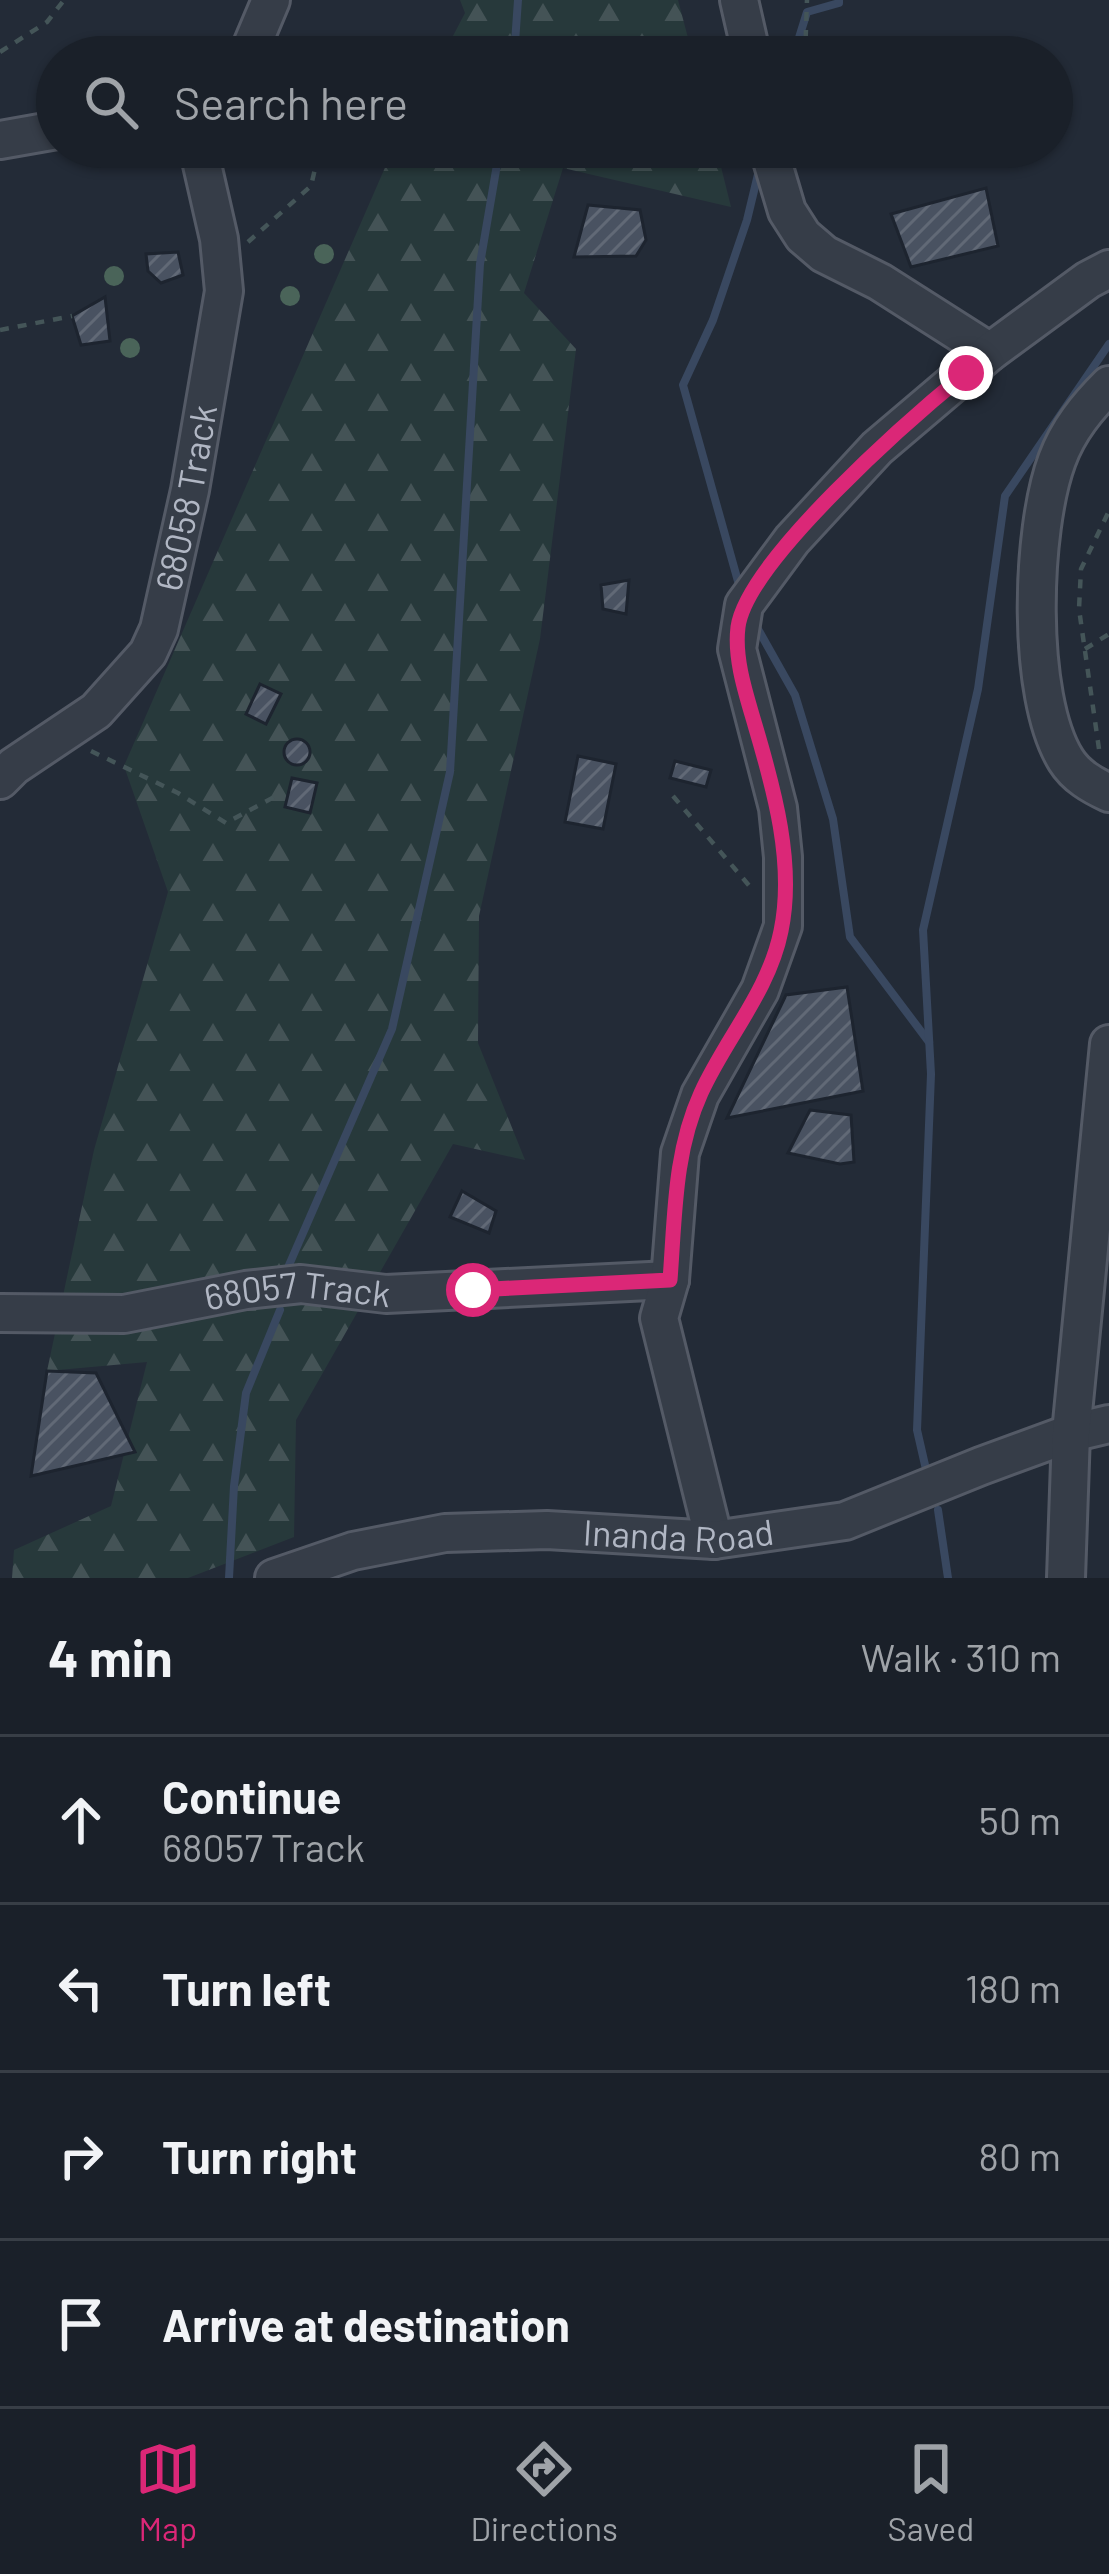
<!DOCTYPE html>
<meta charset="utf-8">
<style>
:root{--surface:#1a2029;--page:#232831;--text:#f1f3f6;--muted:#9fa3a8;--line:#383e46;--accent:#db2777}
body{margin:0;font-family:Barlow,sans-serif;background:var(--page);color:var(--text)}
.stop{position:absolute;width:36px;height:36px;margin:-27px;border:9px solid #db2777;border-radius:50%;background:#fff}
.stop.end{background:#db2777;border-color:#fff;box-shadow:0 3px 12px #0008}
.list{margin:0;padding:0;list-style:none}
h2{display:flex;justify-content:space-between;align-items:center;height:156px;margin:0;padding:0 48px;font-size:51px}
h2 small{font-size:39px;font-weight:400;color:var(--muted)}
.list li{display:grid;grid-template-columns:78px 1fr auto;gap:36px;align-items:center;box-sizing:border-box;height:168px;padding:0 48px;border-top:3px solid var(--line)}
.list b{display:block;font-size:45px;white-space:nowrap}
.list p{margin:0;font-size:39px;white-space:nowrap;color:var(--muted)}
.list em{font-size:39px;font-style:normal;color:var(--muted)}
.icon{flex:none;width:66px;height:66px;fill:none;stroke:currentColor;stroke-width:2;stroke-linecap:round;stroke-linejoin:round}
.map{position:relative;flex:none;width:1109px;height:1578px;overflow:hidden}
.search{position:absolute;background:var(--surface);box-shadow:0 3px 9px #0004;left:36px;right:36px;top:36px;height:132px;display:flex;align-items:center;gap:30px;box-sizing:border-box;padding:0 42px;border-radius:66px;color:var(--muted);font-size:45px}
.sheet{height:828px;background:var(--surface)}
nav{display:flex;justify-content:space-around;align-items:center;box-sizing:border-box;height:168px;border-top:3px solid var(--line);background:var(--surface);font-size:33px;color:var(--muted)}
nav a{display:grid;justify-items:center;gap:6px}
nav .on{color:var(--accent)}
.map>svg:first-child{display:block}
</style>
<div class="map">
<svg width="1109" height="1578" viewBox="0 0 1109 1578">
<defs>
<pattern id="forest-firs" width="22" height="20" patternUnits="userSpaceOnUse" patternTransform="scale(3)"><rect width="22" height="20" fill="#27393b"/><path d="M5 1l3.5 6h-7zM16 11l3.5 6h-7z" fill="#445356"/></pattern>
<pattern id="building-hatch" width="6" height="6" patternUnits="userSpaceOnUse" patternTransform="scale(3)"><rect width="6" height="6" fill="#495261"/><path d="M-1 1l2-2M0 6l6-6M5 7l2-2" fill="none" stroke="#616976"/></pattern>
</defs>
<rect width="100%" height="100%" fill="#232b37"/>
<g fill="url(#forest-firs)">
<path d="M460 0H678L693 57H442L465 13Z"/>
<path d="M394 147H716L731 207 563 168 524 293 576 349 540 639 479 916 478 1043 525 1160 453 1144 296 1420 294 1537 188 1578H12L14 1550 111 1506 147 1362 47 1371 94 1150 168 892 124 766Z"/>
</g>
<g fill="none" stroke-linecap="round" stroke-linejoin="round">
<g stroke="#394860" stroke-width="8">
<path d="M514 57 518 0"/>
<path d="M793 57 807 12 839 3V0"/>
<path d="M741 592 683 385 713 320 747 220 760 166"/>
<path d="M754 622 795 695 833 819 850 937 929 1042"/>
<path d="M289 1265 392 1029 450 772 480 264 500 147"/>
<path d="M925 1465 917 1430 931 1074 923 930 978 689 1005 496 1109 344"/>
<path d="M938 1510 948 1578"/>
<path d="M229 1578 234 1486 246 1393 280 1310"/>
</g>
</g>
<g fill="url(#building-hatch)" stroke="#1d242f" stroke-width="3">
<path d="M986 188 998 246 911 267 891 214Z"/>
<path d="M588 205 640 210 646 240 636 256 574 257Z"/>
<path d="M178 252 183 275 161 283 148 271 146 254Z"/>
<path d="M105 297 110 341 81 345 72 316Z"/>
<path d="M629 580 626 614 603 609 601 585Z"/>
<path d="M260 684 281 694 266 724 246 714Z"/>
<circle cx="297" cy="752" r="13"/>
<path d="M578 756 616 764 603 829 565 822Z"/>
<path d="M675 761 711 770 706 787 670 778Z"/>
<path d="M292 778 317 783 310 813 285 807Z"/>
<path d="M847 987 863 1091 727 1118 786 995Z"/>
<path d="M810 1110 851 1115 854 1162 840 1164 788 1153Z"/>
<path d="M462 1191 496 1211 489 1233 450 1217Z"/>
<path d="M47 1371 96 1373 135 1452 31 1476Z"/>
</g>
<g fill="none" stroke-linecap="round" stroke-linejoin="round">
<defs>
<g id="minor">
<path d="M739 0 752 57"/>
<path d="M247 57 271 0"/>
<path d="M0 140 57 130"/>
<path d="M768 147 787 211 803 236 824 254 880 282 990 352"/>
<path d="M1109 385C1087 407 1068 430 1057 460 1031 530 1026 696 1066 760 1076 776 1092 785 1109 793"/>
<path id="s1" d="M0 780 14 766 96 711 148 653 159 629 190 490 224 291 219 239 198 147"/>
<path id="s2" d="M0 1313 124 1314 246 1290 301 1284 386 1294 670 1280"/>
<path d="M714 1540 659 1318 670 1280 680 1153 700 1095 760 990 783 926V857L778 808 737 649 744 605 792 540 877 448 990 352 1088 280 1109 269"/>
<path id="s3" d="M274 1578 353 1551 445 1533 547 1530 714 1540 845 1521 981 1466 1071 1433 1109 1424"/>
<path d="M1066 1578 1071 1433 1109 1044"/>
</g>
</defs>
<use href="#minor" stroke="#545a66" stroke-width="42"/>
<g stroke="#445558" stroke-width="4.5" stroke-dasharray="9 9" stroke-linecap="butt">
<path d="M0 52 47 22 64 0"/>
<path d="M805 57 807 0"/>
<path d="M248 242 311 186 320 147"/>
<path d="M0 330 72 316"/>
<path d="M1085 649 1109 634"/>
<path d="M1099 749 1079 609 1081 569 1109 511"/>
<path d="M91 751 178 793 226 823 274 797"/>
<path d="M673 796 752 889"/>
</g>
<use href="#minor" stroke="#363d48" stroke-width="36"/>
</g>
<g fill="#4a6459">
<circle cx="324" cy="254" r="10"/>
<circle cx="114" cy="276" r="10"/>
<circle cx="290" cy="296" r="10"/>
<circle cx="130" cy="348" r="10"/>
</g>
<g fill="none" stroke-linecap="round" stroke-linejoin="round">
<path stroke="#db2777" stroke-width="15" d="M473 1290 670 1280C675 1216 674 1152 701 1093 726 1038 769 991 781 931 795 864 774 789 755 725 746 694 734 659 738 627 747 561 912 417 966 373"/>
</g>
<g text-anchor="middle" stroke-width="10" stroke-linejoin="round" paint-order="stroke">
<g font-size="36" fill="#b1b7c4" stroke="#1b222d">
<text dy="13" stroke="none"><textPath href="#s1" startOffset="357">68058 Track</textPath></text>
<text dy="13" stroke="none"><textPath href="#s2" startOffset="300">68057 Track</textPath></text>
<text dy="13" stroke="none"><textPath href="#s3" startOffset="411">Inanda Road</textPath></text>
</g>
</g>
</svg>
<div class="stop" style="left:473px;top:1290px"></div>
<div class="stop end" style="left:966px;top:373px"></div>
<div class="search"><svg class="icon" aria-label="search" viewBox="0 0 24 24"><circle cx="10" cy="10" r="6"/><path d="M15 15l6 6"/></svg>Search here</div>
</div>
<section class="sheet">
<h2>4 min<small>Walk · 310 m</small></h2>
<ul class="list">
<li><svg class="icon" aria-label="ahead" viewBox="0 0 24 24"><path d="M12 20V5M6 11l6-6 6 6"/></svg><div><b>Continue</b><p>68057 Track</p></div><em>50 m</em></li>
<li><svg class="icon" aria-label="left" viewBox="0 0 24 24"><path d="M17 20v-9H6M10 6l-5 5 5 5"/></svg><div><b>Turn left</b></div><em>180 m</em></li>
<li><svg class="icon" aria-label="right" viewBox="0 0 24 24"><path d="M7 20v-9h11M14 6l5 5-5 5"/></svg><div><b>Turn right</b></div><em>80 m</em></li>
<li><svg class="icon" aria-label="arrive" viewBox="0 0 24 24"><path d="M6 21V4h12l-3 4 3 4H6"/></svg><div><b>Arrive at destination</b></div></li>
</ul>
</section>
<nav>
<a class="on"><svg class="icon" aria-label="map" viewBox="0 0 24 24"><path d="M3 6l6-2 6 2 6-2v14l-6 2-6-2-6 2zM9 4v14M15 6v14"/></svg>Map</a>
<a><svg class="icon" aria-label="directions" viewBox="0 0 24 24"><path d="M12 3l9 9-9 9-9-9zM9 14v-3h6M13 9l2 2-2 2"/></svg>Directions</a>
<a><svg class="icon" aria-label="saved" viewBox="0 0 24 24"><path d="M7 4h10v16l-5-4-5 4z"/></svg>Saved</a>
</nav>
